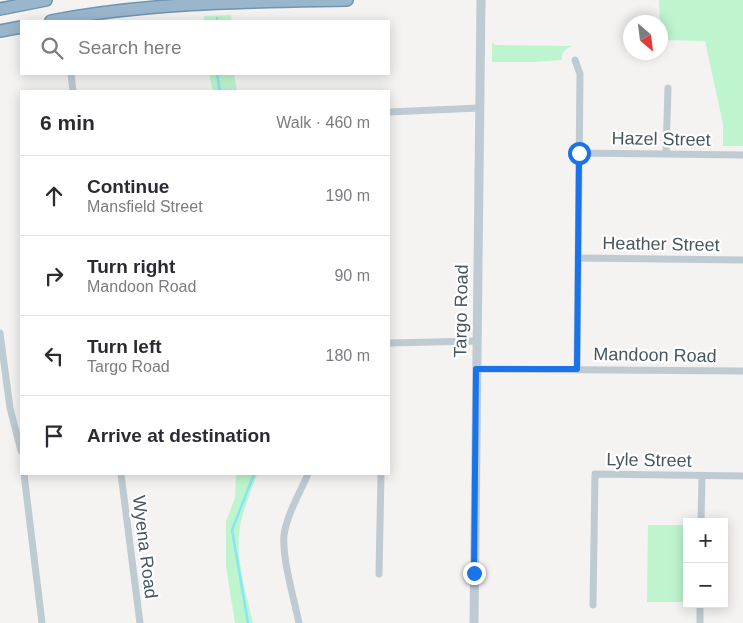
<!DOCTYPE html>
<meta charset="utf-8">
<style>
:root{--surface:#fff;--page:#f2f2f3;--text:#2b2b33;--muted:#7c7c81;--line:#e1e1e2}
body{margin:0;font-family:Helvetica,sans-serif;background:var(--page);color:var(--text)}
.controls{position:absolute;right:15px;bottom:15px;display:grid;overflow:hidden;border-radius:0px;box-shadow:0 2px 12px #0003}
.controls button{width:45px;height:45px;display:grid;place-items:center;padding:0;border:0;border-bottom:1px solid var(--line);background:var(--surface);color:var(--text);font:25px sans-serif}
.compass{position:absolute;left:623px;top:15px;width:45px;height:45px;border-radius:50%;background:var(--surface);box-shadow:0 2px 12px #0003;rotate:152deg}
.stop{position:absolute;width:15px;height:15px;margin:-11px;border:4px solid #1a73e8;border-radius:50%;background:#fff}
.stop.end{background:#1a73e8;border-color:#fff;box-shadow:0 1px 5px #0008}
.list{margin:0;padding:0;list-style:none}
h2{display:flex;justify-content:space-between;align-items:center;height:65px;margin:0;padding:0 20px;font-size:21px}
h2 small{font-size:16px;font-weight:400;color:var(--muted)}
.list li{display:grid;grid-template-columns:32px 1fr auto;gap:15px;align-items:center;box-sizing:border-box;height:80px;padding:0 20px;border-top:1px solid var(--line)}
.list b{display:block;font-size:19px;white-space:nowrap}
.list p{margin:0;font-size:16px;white-space:nowrap;color:var(--muted)}
.list em{font-size:16px;font-style:normal;color:var(--muted)}
.icon{flex:none;width:28px;height:28px;fill:none;stroke:currentColor;stroke-width:2;stroke-linecap:round;stroke-linejoin:round}
.map{position:relative;flex:none;width:743px;height:623px;overflow:hidden}
.search{position:absolute;background:var(--surface);box-shadow:0 2px 12px #0003;left:20px;top:20px;width:370px;height:55px;display:flex;align-items:center;gap:12px;box-sizing:border-box;padding:0 18px;border-radius:0px;color:var(--muted);font-size:19px}
.panel{position:absolute;background:var(--surface);box-shadow:0 2px 12px #0003;left:20px;top:90px;width:370px;height:385px;border-radius:0px}
.map>svg:first-child{display:block}
</style>
<div class="map">
<svg width="743" height="623" viewBox="0 0 743 623">
<rect width="100%" height="100%" fill="#f5f2f2"/>
<g fill="#bef5cf">
<path d="M659 0H743V146H723V124L705 41 661 40Z"/>
<path d="M231 15 232 21H204V16Z"/>
<path d="M492 42 495 45 573 46C566 48 561 53 562 60L534 62H492Z"/>
<path d="M209 74H234L237 91H213Z"/>
<path d="M236 474H257C251 493 241 513 239 534 236 561 247 596 253 623H235L226 567V521L235 498Z"/>
<path d="M648 525H687V602H647Z"/>
</g>
<g fill="none" stroke-linecap="round" stroke-linejoin="round">
<g stroke="#87e6f6" stroke-width="2.5">
<path d="M217 21V18"/>
<path d="M217 74 220 91"/>
<path d="M248 623 232 530 254 474"/>
</g>
<defs>
<g id="trunk">
<path d="M0 9 46 0"/>
<path d="M51 21C149 2 248 2 347 0"/>
<path d="M0 31 21 27"/>
</g>
</defs>
<use href="#trunk" stroke="#7094b1" stroke-width="14"/>
<g stroke="#bfcbd3" stroke-width="7">
<path d="M575 60 580 74 577 369"/>
<path d="M71 74 73 91"/>
<path d="M389 112 479 108"/>
<path d="M579 153 743 155"/>
<path d="M666 153 668 88"/>
<path d="M578 258 743 260"/>
<path d="M0 333 10 408 21 451"/>
<path d="M389 343 477 341"/>
<path d="M477 369 743 371"/>
<path d="M24 474 42 623"/>
<path d="M121 474 140 623"/>
<path d="M701 522 702 476"/>
<path d="M379 574 381 474"/>
<path d="M593 605 595 474 743 476"/>
<path d="M299 623C294 599 282 558 284 535 287 514 300 493 308 474"/>
<path d="M700 623V604"/>
</g>
<path stroke="#bfcbd3" stroke-width="9" d="M474 623 481 0"/>
<use href="#trunk" stroke="#9ab6cc" stroke-width="11"/>
</g>
<g fill="none" stroke-linecap="round" stroke-linejoin="round">
<path stroke="#1a73e8" stroke-width="6" d="M474 573 476 369H577L579 153"/>
</g>
<g text-anchor="middle" stroke-width="4.5" stroke-linejoin="round" paint-order="stroke">
<g font-size="18" fill="#475762" stroke="#fff">
<text transform="translate(661 139) rotate(1)" y="6">Hazel Street</text>
<text transform="translate(661 244) rotate(1)" y="6">Heather Street</text>
<text transform="translate(461 311) rotate(-89)" y="6">Targo Road</text>
<text transform="translate(655 355) rotate(1)" y="6">Mandoon Road</text>
<text transform="translate(649 460) rotate(1)" y="6">Lyle Street</text>
<text transform="translate(145 547) rotate(83)" y="6">Wyena Road</text>
</g>
</g>
</svg>
<div class="controls">
<button>+</button>
<button>−</button>
</div>
<svg class="compass" viewBox="-18 -18 36 36"><path d="M0-13l5 13h-10z" fill="#e53935"/><path d="M0 13l5-13h-10z" fill="#7c7c81"/></svg>
<div class="stop" style="left:579px;top:153px"></div>
<div class="stop end" style="left:474px;top:573px"></div>
<div class="search"><svg class="icon" aria-label="search" viewBox="0 0 24 24"><circle cx="10" cy="10" r="6"/><path d="M15 15l6 6"/></svg>Search here</div>
<section class="panel">
<h2>6 min<small>Walk · 460 m</small></h2>
<ul class="list">
<li><svg class="icon" aria-label="ahead" viewBox="0 0 24 24"><path d="M12 20V5M6 11l6-6 6 6"/></svg><div><b>Continue</b><p>Mansfield Street</p></div><em>190 m</em></li>
<li><svg class="icon" aria-label="right" viewBox="0 0 24 24"><path d="M7 20v-9h11M14 6l5 5-5 5"/></svg><div><b>Turn right</b><p>Mandoon Road</p></div><em>90 m</em></li>
<li><svg class="icon" aria-label="left" viewBox="0 0 24 24"><path d="M17 20v-9H6M10 6l-5 5 5 5"/></svg><div><b>Turn left</b><p>Targo Road</p></div><em>180 m</em></li>
<li><svg class="icon" aria-label="arrive" viewBox="0 0 24 24"><path d="M6 21V4h12l-3 4 3 4H6"/></svg><div><b>Arrive at destination</b></div></li>
</ul>
</section>
</div>
